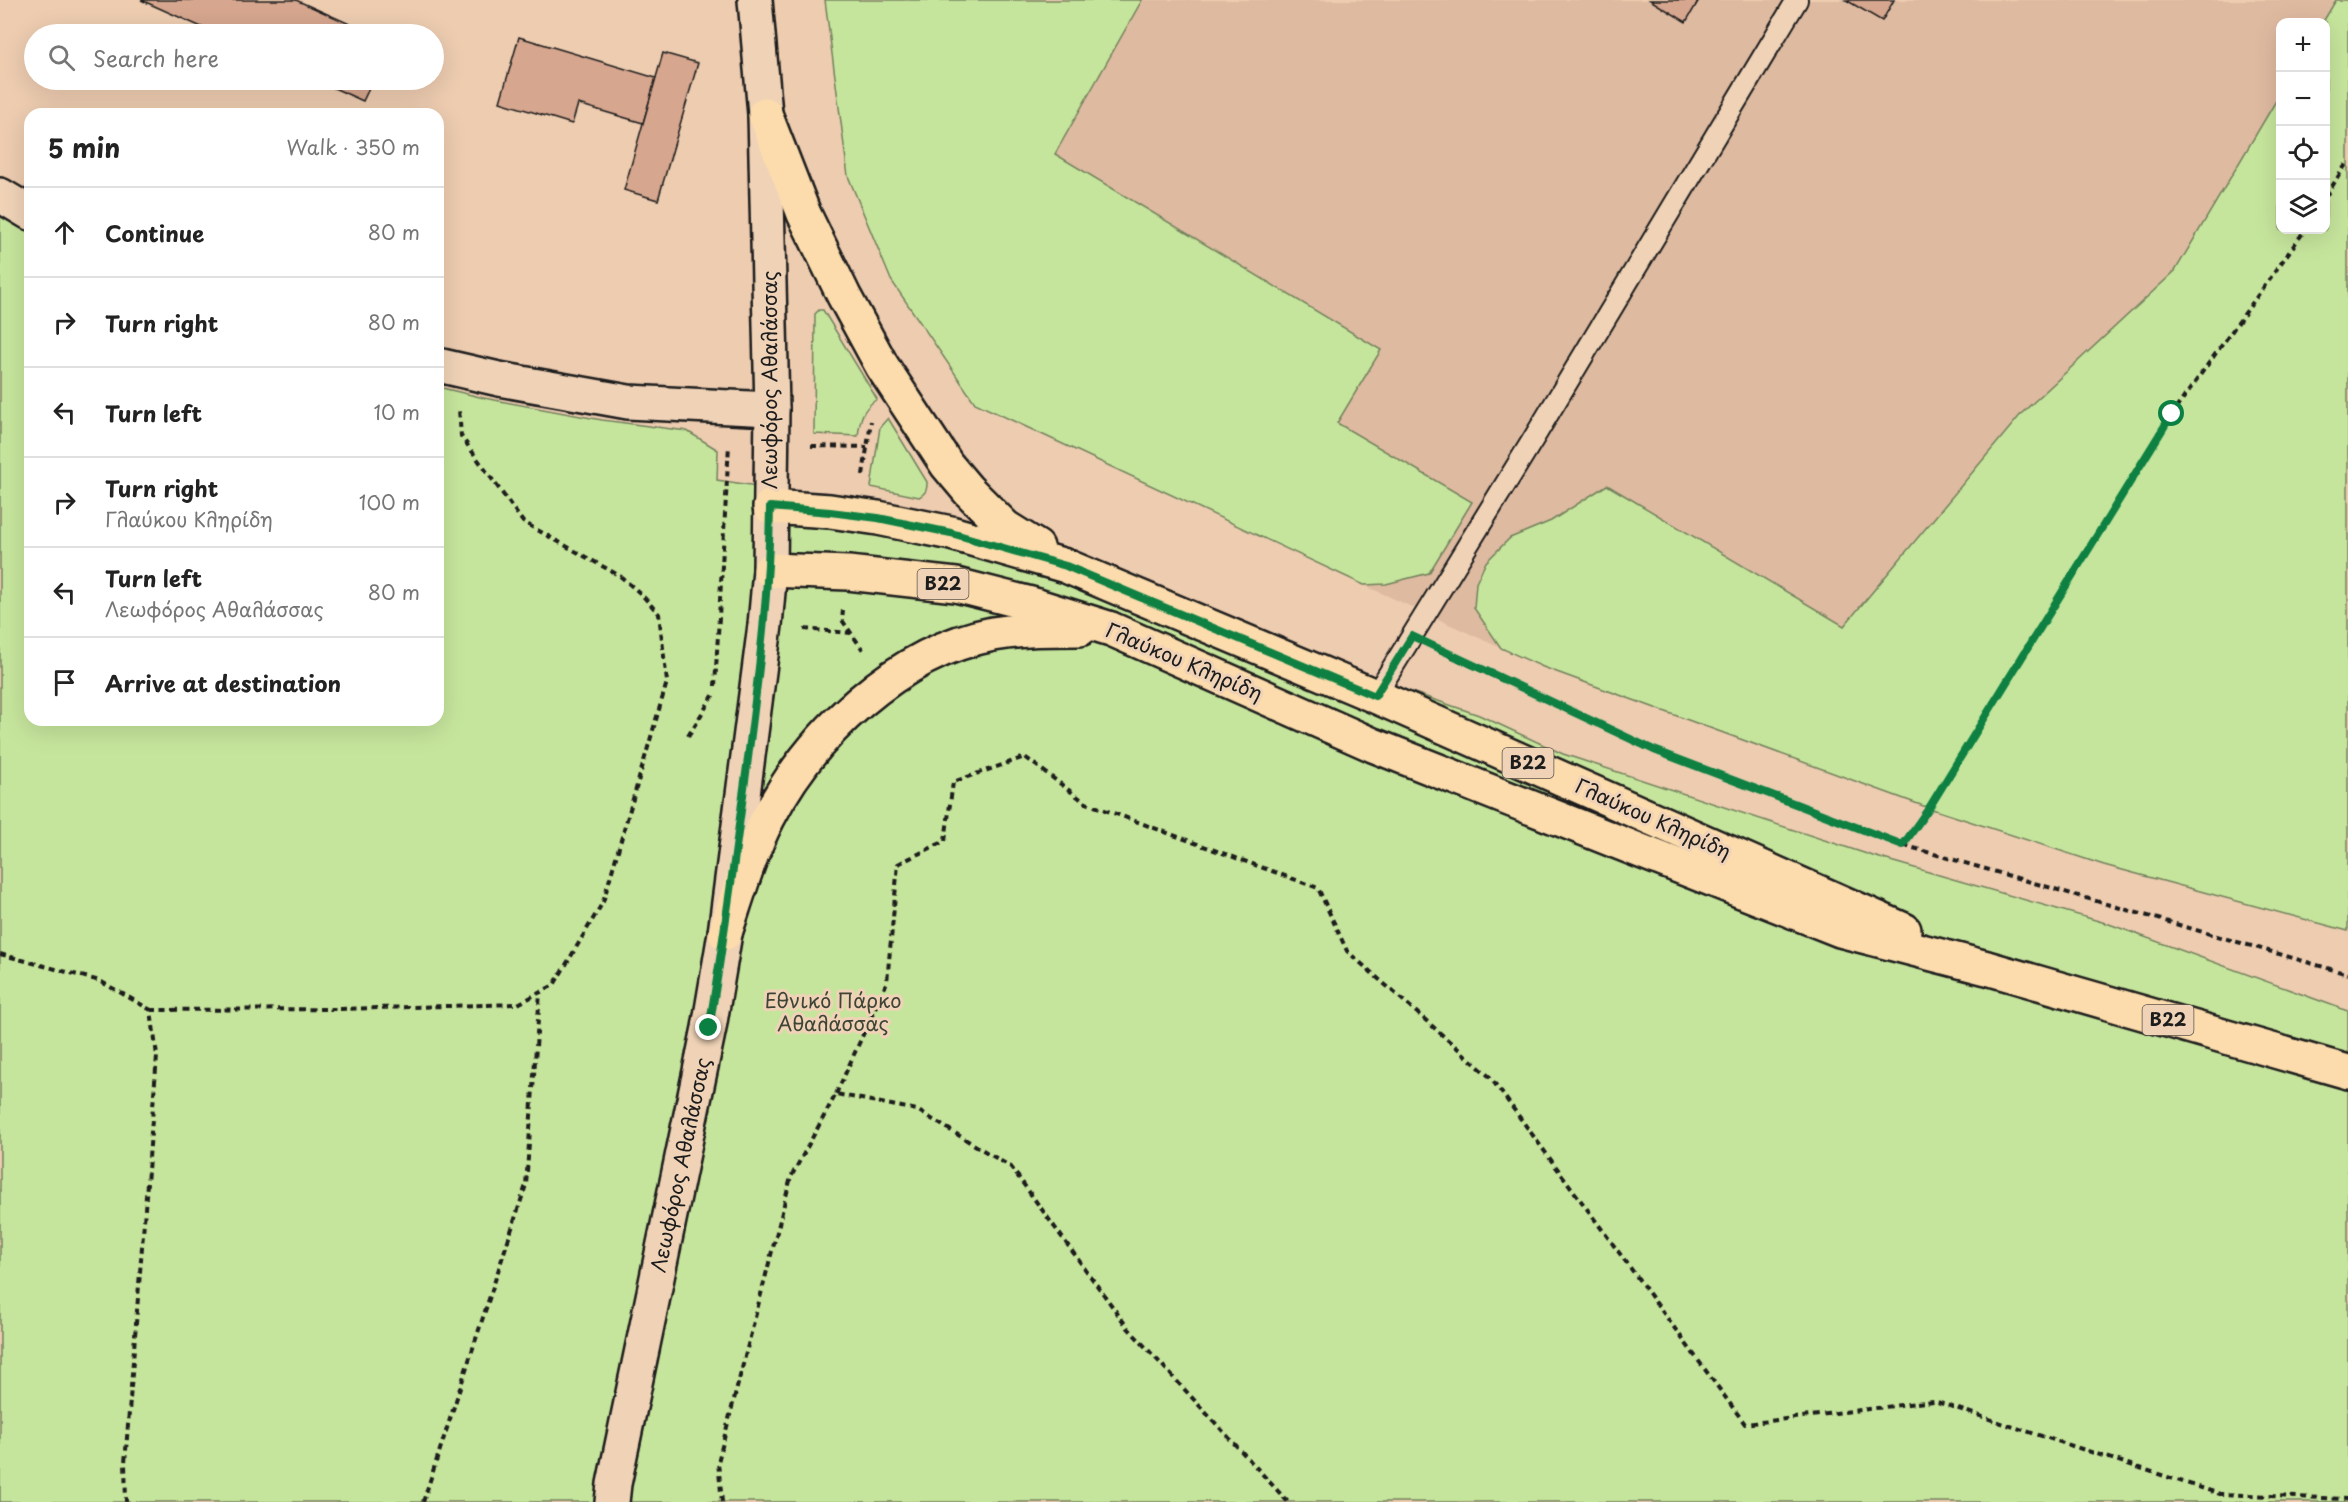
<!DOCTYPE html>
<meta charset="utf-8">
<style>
:root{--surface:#fff;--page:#f2f2f2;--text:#222;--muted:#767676;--line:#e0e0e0}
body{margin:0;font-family:"Playpen Sans",sans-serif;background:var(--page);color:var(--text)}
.controls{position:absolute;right:18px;top:18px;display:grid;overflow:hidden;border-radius:12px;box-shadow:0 6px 24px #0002}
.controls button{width:54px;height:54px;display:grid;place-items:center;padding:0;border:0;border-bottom:2px solid var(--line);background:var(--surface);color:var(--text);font:30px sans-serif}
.stop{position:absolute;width:18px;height:18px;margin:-14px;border:4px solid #0b8043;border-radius:50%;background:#fff}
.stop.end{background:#0b8043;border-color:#fff;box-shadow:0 2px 6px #0008}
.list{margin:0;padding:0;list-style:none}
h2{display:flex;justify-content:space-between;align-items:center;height:78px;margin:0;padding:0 24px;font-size:26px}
h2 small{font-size:20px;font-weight:400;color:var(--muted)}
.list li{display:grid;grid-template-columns:39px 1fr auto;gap:18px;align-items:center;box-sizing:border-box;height:90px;padding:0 24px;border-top:2px solid var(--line)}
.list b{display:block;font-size:22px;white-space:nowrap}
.list p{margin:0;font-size:20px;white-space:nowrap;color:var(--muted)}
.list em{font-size:20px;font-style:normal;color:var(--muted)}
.icon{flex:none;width:33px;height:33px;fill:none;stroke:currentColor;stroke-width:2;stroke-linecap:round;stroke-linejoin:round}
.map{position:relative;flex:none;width:2348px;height:1502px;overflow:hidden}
.search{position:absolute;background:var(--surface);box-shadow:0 6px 24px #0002;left:24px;top:24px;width:420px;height:66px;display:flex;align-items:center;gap:15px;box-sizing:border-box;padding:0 21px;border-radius:33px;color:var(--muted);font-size:22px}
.panel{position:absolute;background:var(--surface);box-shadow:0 6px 24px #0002;left:24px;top:108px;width:420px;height:618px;border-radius:18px}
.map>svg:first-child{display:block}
</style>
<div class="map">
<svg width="2348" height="1502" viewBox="0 0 2348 1502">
<rect width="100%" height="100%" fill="#edccb0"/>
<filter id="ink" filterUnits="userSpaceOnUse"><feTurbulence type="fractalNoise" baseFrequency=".0167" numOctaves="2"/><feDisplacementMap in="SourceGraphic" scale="12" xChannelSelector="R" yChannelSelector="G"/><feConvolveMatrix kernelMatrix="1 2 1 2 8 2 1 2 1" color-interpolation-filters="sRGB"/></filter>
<g filter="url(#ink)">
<path fill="#debaa0" d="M1142 0H2336L2323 22H2280V94L2175 271 2022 413 1844 626 1607 485 1551 521 1510 538 1474 608 1501 648 1364 585 1386 584 1471 503 1337 423 1054 154Z"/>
<g fill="#c6e59c" stroke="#71805c" stroke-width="1.5">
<path d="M825 0H1142L1055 154 1381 350 1337 423 1472 502 1429 573 1386 584 1364 585 975 403 891 280 848 176Z"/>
<path d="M2336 0H2348V931L2104 865 1929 808 1543 667 1501 648 1474 608 1476 583 1486 562 1510 538 1551 521 1607 485 1844 626 2022 413 2175 271 2280 94V230H2326V22H2323Z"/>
<path d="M0 212 30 228V720H438V387L484 398 602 420 687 431 718 450 717 480 784 490 955 536 1479 715 1563 754 1873 856 2109 924 2348 1011V1502H0Z"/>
<path d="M819 310H823L877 399C862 409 860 419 858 436L814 434 815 314Z"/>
<path d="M888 418 927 482C927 490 926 493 919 497L871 487 880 427Z"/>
</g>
<g fill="#d6a68e" stroke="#1c1c1c" stroke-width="1.5">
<path d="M141 0H296L372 34H217Z"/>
<path d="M1650 0H1699L1686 22Z"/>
<path d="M1846 0H1894L1882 21Z"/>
<path d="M519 37 656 78 643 123 578 104 572 124 500 102Z"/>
<path d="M663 53 698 63 658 200 624 190Z"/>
<path d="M316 80H373L363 101Z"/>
</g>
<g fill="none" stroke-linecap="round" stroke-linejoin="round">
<defs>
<path id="service" d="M1375 696 1532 441 1797 0"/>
<g id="minor">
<path d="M0 195 30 213"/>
<path d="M438 365 499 379 628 402 772 409"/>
</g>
<path id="secondary" d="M612 1502 614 1484 709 1028 725 933 765 625 770 570 772 409 765 114 755 0"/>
<g id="primary">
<path d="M765 114 804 214 844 296 882 366 947 465 968 490 1005 527 1037 547"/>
<path d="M770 507 830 511 878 518 951 533 1066 566 1375 696 1904 930"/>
<path d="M770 570 848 573 956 585 1031 604 1111 629 1373 745 1840 930 1987 968 2348 1072"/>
<path d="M725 933C738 894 749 855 768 818 811 734 898 652 993 634 1022 629 1051 629 1080 629"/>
</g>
</defs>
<use href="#service" stroke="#1c1c1c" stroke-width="24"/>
<use href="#minor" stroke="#1c1c1c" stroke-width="38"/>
<use href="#secondary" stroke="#1c1c1c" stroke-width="38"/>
<use href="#primary" stroke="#1c1c1c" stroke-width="38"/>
<g stroke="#1c1c1c" stroke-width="4" stroke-dasharray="6 4.5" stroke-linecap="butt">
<path d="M2326 196 2348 161"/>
<path d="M811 446 867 447"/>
<path d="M863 475 871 421"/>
<path d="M843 610 842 620 863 650"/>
<path d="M804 629 851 633"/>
<path d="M1439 650 1654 750 1903 845 2348 974"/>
<path d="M715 686 729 445"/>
<path d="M688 736 714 694"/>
<path d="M1903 845 1929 808 2172 414 2305 230"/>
<path d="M0 954 100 981 151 1010 157 1056 125 1463 126 1502"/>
<path d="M151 1010 341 1009 518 1004 554 985 603 902 667 682 659 614 641 594 620 576 523 522 461 436 459 409"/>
<path d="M836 1094 887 982 898 864 945 841 953 782 1025 757 1086 803 1318 888 1347 951 1490 1077 1745 1424 1934 1401 2220 1494 2348 1499"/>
<path d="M423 1502 526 1185 540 992"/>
<path d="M722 1502 718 1462 791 1177 836 1094 917 1110 1011 1167 1128 1328 1288 1502"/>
</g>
<use href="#service" stroke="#f0d3b7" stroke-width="20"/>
<use href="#minor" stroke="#f0d3b7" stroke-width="33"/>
<use href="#secondary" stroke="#f0d3b7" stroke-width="33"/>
<use href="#primary" stroke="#fcdcac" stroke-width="33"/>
</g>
</g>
<g fill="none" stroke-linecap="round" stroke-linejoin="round" filter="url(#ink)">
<path stroke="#0b8043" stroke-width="8" d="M709 1028C724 941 735 854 747 766 758 678 769 597 770 507L830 512 878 518 951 533 1066 566 1375 696 1412 636 1654 750 1903 845 1929 808 2172 414"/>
</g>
<g text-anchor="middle" stroke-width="6" stroke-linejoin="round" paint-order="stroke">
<g fill="#f0d3b7" stroke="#5c534a" stroke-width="1.5">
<rect x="917.5" y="569" width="51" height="30" rx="4.5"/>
<rect x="1502.5" y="748" width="51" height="30" rx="4.5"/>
<rect x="2142.5" y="1005" width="51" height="30" rx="4.5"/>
</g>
<g font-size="18" font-weight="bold" fill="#1c1c1c">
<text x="943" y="590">B22</text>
<text x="1528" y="769">B22</text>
<text x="2168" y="1026">B22</text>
</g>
<g font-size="20" fill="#1c1c1c" stroke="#f0d3b7">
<text transform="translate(770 380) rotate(-90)" y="7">Λεωφόρος Αθαλάσσας</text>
<text transform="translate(1184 662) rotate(23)" y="7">Γλαύκου Κληρίδη</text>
<text transform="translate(1653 819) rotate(24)" y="7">Γλαύκου Κληρίδη</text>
<text transform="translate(681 1165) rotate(-78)" y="7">Λεωφόρος Αθαλάσσας</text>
</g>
<g font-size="20" fill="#3e4436" stroke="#f0d3b7">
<text x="833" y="1008">Εθνικό Πάρκο<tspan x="833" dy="23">Αθαλάσσας</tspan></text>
</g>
</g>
</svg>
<div class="controls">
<button>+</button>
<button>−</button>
<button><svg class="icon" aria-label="locate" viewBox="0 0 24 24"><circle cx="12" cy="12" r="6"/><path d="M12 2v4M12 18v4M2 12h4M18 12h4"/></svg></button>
<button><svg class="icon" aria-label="layers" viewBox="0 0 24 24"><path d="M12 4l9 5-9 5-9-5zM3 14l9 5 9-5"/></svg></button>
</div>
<div class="stop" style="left:2172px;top:414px"></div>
<div class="stop end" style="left:709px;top:1028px"></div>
<div class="search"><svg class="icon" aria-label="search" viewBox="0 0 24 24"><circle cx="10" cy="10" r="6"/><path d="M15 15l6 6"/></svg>Search here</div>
<section class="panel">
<h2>5 min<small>Walk · 350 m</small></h2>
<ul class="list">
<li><svg class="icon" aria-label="ahead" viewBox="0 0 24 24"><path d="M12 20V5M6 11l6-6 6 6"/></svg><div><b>Continue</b></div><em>80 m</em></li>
<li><svg class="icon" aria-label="right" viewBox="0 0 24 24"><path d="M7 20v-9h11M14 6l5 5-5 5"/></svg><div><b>Turn right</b></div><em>80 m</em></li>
<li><svg class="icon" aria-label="left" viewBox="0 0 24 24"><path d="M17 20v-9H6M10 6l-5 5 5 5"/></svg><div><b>Turn left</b></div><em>10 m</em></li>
<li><svg class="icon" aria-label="right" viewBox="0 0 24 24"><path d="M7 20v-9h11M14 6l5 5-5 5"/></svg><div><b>Turn right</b><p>Γλαύκου Κληρίδη</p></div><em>100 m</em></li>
<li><svg class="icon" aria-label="left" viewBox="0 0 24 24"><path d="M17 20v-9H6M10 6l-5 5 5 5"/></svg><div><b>Turn left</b><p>Λεωφόρος Αθαλάσσας</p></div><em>80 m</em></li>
<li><svg class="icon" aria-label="arrive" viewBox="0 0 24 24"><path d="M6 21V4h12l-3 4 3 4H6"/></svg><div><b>Arrive at destination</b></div></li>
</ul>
</section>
</div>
